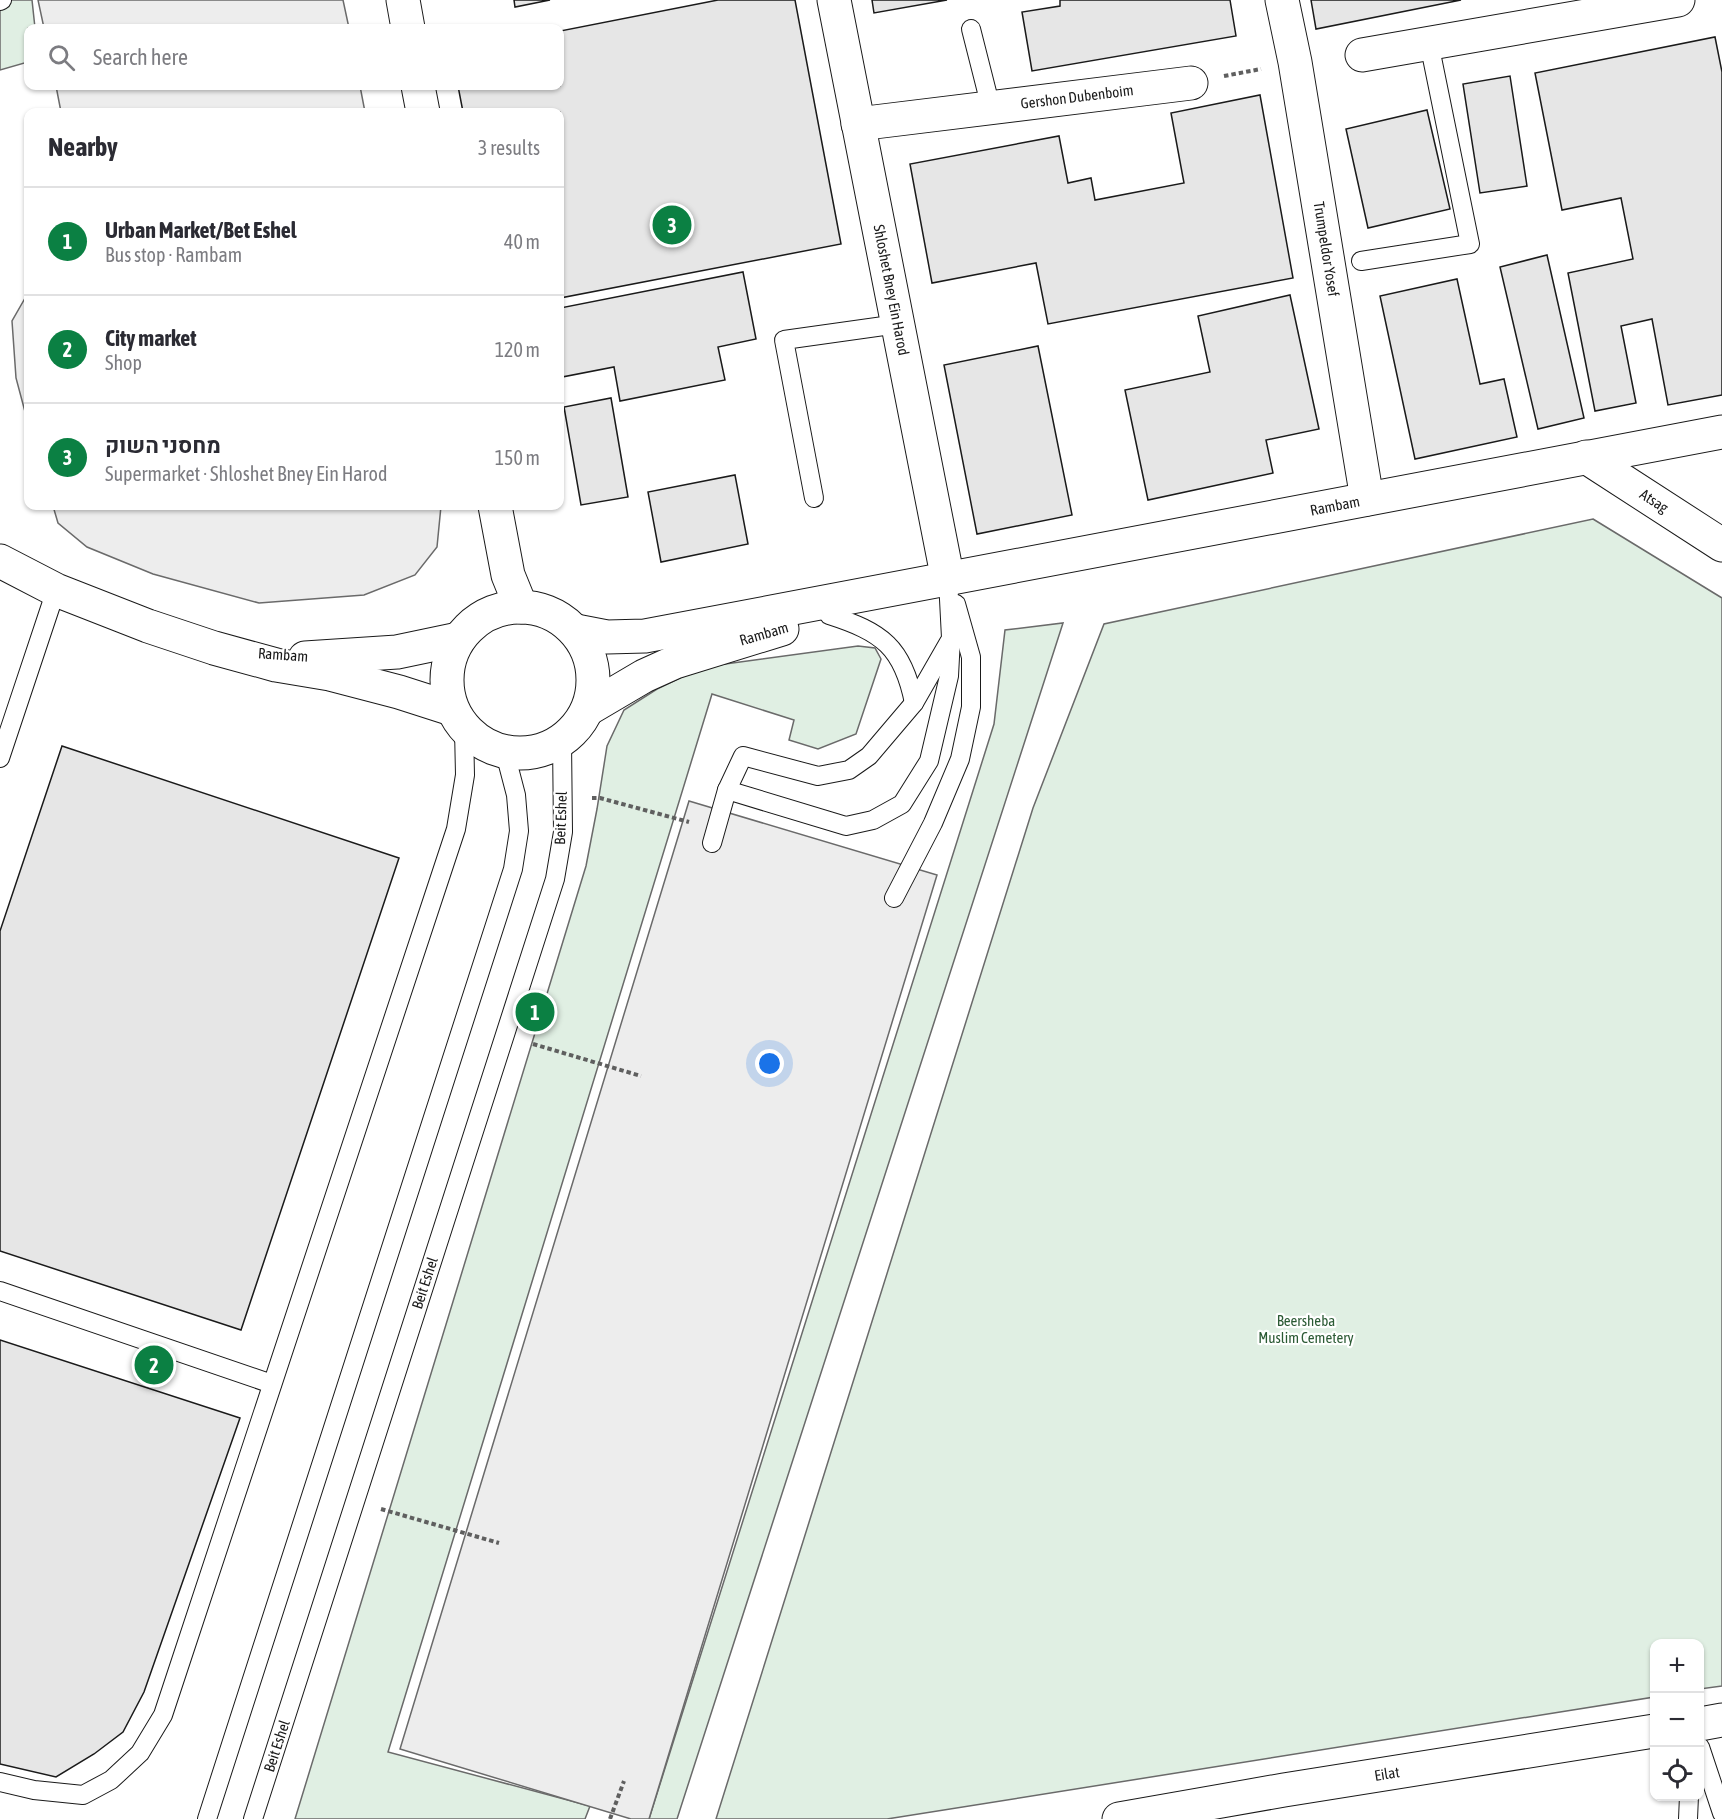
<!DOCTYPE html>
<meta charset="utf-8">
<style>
:root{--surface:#fff;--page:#f2f2f3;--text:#2b2b33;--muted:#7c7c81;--line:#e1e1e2;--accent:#0b8043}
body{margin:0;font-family:"Asap Condensed",Heebo,sans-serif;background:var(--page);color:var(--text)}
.controls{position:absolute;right:18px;bottom:18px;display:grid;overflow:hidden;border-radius:12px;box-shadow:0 2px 4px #0004}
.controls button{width:54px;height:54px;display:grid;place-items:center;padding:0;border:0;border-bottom:2px solid var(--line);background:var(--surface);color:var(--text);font:30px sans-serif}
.you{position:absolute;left:770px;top:1064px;width:21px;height:21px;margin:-15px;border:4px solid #fff;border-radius:50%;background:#1a73e8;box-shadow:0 0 0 9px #1a73e833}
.badge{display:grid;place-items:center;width:39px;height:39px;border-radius:50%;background:var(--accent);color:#fff;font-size:20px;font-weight:700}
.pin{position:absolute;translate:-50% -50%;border:3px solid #fff;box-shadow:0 2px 6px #0006}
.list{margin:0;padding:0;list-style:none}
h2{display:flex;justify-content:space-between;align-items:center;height:78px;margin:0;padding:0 24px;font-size:26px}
h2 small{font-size:20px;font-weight:400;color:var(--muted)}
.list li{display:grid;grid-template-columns:39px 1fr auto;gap:18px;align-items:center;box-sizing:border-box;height:108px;padding:0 24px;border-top:2px solid var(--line)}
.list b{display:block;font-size:22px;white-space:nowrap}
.list p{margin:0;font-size:20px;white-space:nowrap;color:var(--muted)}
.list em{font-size:20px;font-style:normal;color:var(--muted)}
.icon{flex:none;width:33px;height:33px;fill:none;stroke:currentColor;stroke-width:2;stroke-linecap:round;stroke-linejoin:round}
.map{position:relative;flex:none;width:1722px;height:1819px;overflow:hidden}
.search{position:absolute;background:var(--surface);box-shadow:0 2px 4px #0004;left:24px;top:24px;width:540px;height:66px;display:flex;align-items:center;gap:15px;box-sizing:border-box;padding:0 21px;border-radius:12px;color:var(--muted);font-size:22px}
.panel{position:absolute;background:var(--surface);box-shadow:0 2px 4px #0004;left:24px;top:108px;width:540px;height:402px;border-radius:12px}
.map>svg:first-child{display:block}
</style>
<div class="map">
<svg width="1722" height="1819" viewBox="0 0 1722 1819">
<rect width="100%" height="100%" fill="#fff"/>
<g fill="#e0efe3" stroke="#6a6a6a" stroke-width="1.5">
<path d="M0 0H32L35 28H28V62L0 70Z"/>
<path d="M1593 519 1722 598V1686L1700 1689V1644H1654V1697L887 1819H716L1033 808 1104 624Z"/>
<path d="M1063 623 677 1819H649L994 724 1005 630Z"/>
<path d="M858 646 875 648 881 659 856 734 818 749 789 740 794 720 712 694 388 1752 590 1806 585 1819H295L586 866 597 809 607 746 624 710 657 689 703 667Z"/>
</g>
<g fill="#ededed" stroke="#6a6a6a" stroke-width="1.5">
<path d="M38 0H343L349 28H44Z"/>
<path d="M56 86H360L365 112H61Z"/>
<path d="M28 293V423L16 378 12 321Z"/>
<path d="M53 506H441L437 547 415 575 364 595 259 603 153 574 87 547 58 523Z"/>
<path d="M689 801 937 875 649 1819H631L400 1749Z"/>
</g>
<g fill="#e6e6e6" stroke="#1a1a1a" stroke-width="1.5">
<path d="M514 0H550L515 7Z"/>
<path d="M718 0H795L841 244 560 298V112H463L458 86H560V31Z"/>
<path d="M872 0H947L874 13Z"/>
<path d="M1060 0H1230L1236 36 1032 71 1022 12 1060 6Z"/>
<path d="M1311 0H1461L1316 29Z"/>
<path d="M1715 37 1722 72V395L1668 405 1652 319 1621 326 1636 403 1595 411 1568 273 1633 259 1621 198 1562 210 1535 73Z"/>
<path d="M1510 76 1527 186 1480 193 1463 84Z"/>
<path d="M1260 95 1293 278 1048 324 1036 263 932 283 910 164 1059 136 1068 183 1091 178 1095 200 1184 183 1171 113Z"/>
<path d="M1427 110 1450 209 1368 228 1346 129Z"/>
<path d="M1547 255 1584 418 1538 429 1500 267Z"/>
<path d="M743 272 756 339 718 347 725 380 620 401 614 367 562 377 560 365V308Z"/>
<path d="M1457 279 1480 384 1504 379 1517 437 1415 459 1380 296Z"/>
<path d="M1290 295 1319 429 1266 440 1273 473 1148 500 1125 390 1210 372 1198 316Z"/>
<path d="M1038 346 1072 515 977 534 944 365Z"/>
<path d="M611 398 628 497 581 505 564 407Z"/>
<path d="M735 475 748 544 661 562 648 492Z"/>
<path d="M62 746 399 858 241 1330 0 1251V931Z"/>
<path d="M0 1340 240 1418 144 1692 123 1732 94 1754 56 1777 0 1764Z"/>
</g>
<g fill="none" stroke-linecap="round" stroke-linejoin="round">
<defs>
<g id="lane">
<path d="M0 1 2 0"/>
<path d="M971 29 991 108"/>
<path d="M1361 261 1470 244 1429 43"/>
<path d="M814 498 784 340 898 324"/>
<path d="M829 615C882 632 903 647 914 703"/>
<path d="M0 758 56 590"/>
<path d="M727 790 743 756 818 776 849 770 869 756 914 703 949 642"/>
<path d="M712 843 727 790 846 826 873 820 902 804 929 761 949 676 951 638 948 580"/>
<path d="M894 898 933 823 960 759 971 707V657L956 604"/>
<path d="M0 1291 272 1384"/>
<path d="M1700 1747 1722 1813"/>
<path d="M0 1782 34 1790 83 1795 111 1780 140 1753 163 1715 456 829 465 775 464 729"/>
<path d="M207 1819 513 869 519 831 516 795 505 753"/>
<path d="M253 1819 555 879 563 832 562 741"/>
<path d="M1688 1819 1689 1796"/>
</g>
<g id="street">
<path d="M403 0 408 28"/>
<path d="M834 0 948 580"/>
<path d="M1362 55 1678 0"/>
<path d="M418 86 423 112"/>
<path d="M858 124 1191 83"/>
<path d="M1586 457 1722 545"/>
<path d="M495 506 508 575 521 607"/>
</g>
<g id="secondary">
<path d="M1282 0 1295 62 1367 499"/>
<path d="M0 561 56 590 148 626 214 648 276 665 330 674 399 692 452 709"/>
<circle cx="520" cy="680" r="73"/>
<path d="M576 631 607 637 645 636 1722 432"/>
<path d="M305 658 397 652 459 639"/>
<path d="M588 709 644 676 675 662 782 629"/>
</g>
<g id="highway">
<path d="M1700 1724 1722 1720"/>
<path d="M1119 1819 1284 1790 1654 1731"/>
</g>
</defs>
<use href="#lane" stroke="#1a1a1a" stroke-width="20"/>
<use href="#street" stroke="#1a1a1a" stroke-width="35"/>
<use href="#secondary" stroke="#1a1a1a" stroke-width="35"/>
<use href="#highway" stroke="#1a1a1a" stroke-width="35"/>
<g stroke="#5f5f5f" stroke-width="4" stroke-dasharray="4.5 3" stroke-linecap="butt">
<path d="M1224 76 1261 69"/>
<path d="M592 798H600L689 822"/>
<path d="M533 1044 641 1076"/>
<path d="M381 1509 499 1543"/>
<path d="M610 1819 624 1781"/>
</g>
<use href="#lane" stroke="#fff" stroke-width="18"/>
<use href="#street" stroke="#fff" stroke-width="33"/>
<use href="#secondary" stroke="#fff" stroke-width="33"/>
<use href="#highway" stroke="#fff" stroke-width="33"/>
</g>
<g text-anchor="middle" stroke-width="4.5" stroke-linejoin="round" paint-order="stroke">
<g font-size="15" fill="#1a1a1a" stroke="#fff">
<text transform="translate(1077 97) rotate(-7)" y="5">Gershon Dubenboim</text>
<text transform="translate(1326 249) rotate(81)" y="5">Trumpeldor Yosef</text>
<text transform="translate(891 290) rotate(79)" y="5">Shloshet Bney Ein Harod</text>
<text transform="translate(1654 501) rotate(33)" y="5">Atsag</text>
<text transform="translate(1335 506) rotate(-11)" y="5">Rambam</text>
<text transform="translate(764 634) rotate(-16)" y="5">Rambam</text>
<text transform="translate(283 655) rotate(4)" y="5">Rambam</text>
<text transform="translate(561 818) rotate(-88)" y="5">Beit Eshel</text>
<text transform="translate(425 1283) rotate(-72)" y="5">Beit Eshel</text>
<text transform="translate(277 1746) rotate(-72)" y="5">Beit Eshel</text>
<text transform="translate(1387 1774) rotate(-9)" y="5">Eilat</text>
</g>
<g font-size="15" fill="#2b5a34" stroke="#fff">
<text x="1306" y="1326">Beersheba<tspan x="1306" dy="17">Muslim Cemetery</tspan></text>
</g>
</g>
</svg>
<div class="controls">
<button>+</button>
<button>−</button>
<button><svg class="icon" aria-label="locate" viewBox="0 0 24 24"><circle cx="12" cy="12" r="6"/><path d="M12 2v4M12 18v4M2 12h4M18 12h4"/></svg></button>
</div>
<div class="you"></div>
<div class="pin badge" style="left:535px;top:1012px">1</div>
<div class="pin badge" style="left:154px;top:1365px">2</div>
<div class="pin badge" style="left:672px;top:225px">3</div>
<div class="search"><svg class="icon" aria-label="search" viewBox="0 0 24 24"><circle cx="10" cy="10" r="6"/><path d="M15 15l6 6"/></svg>Search here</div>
<section class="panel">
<h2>Nearby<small>3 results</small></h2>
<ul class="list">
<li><span class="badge">1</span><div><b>Urban Market/Bet Eshel</b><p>Bus stop · Rambam</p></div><em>40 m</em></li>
<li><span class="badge">2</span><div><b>City market</b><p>Shop</p></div><em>120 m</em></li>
<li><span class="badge">3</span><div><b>מחסני השוק</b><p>Supermarket · Shloshet Bney Ein Harod</p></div><em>150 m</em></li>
</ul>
</section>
</div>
